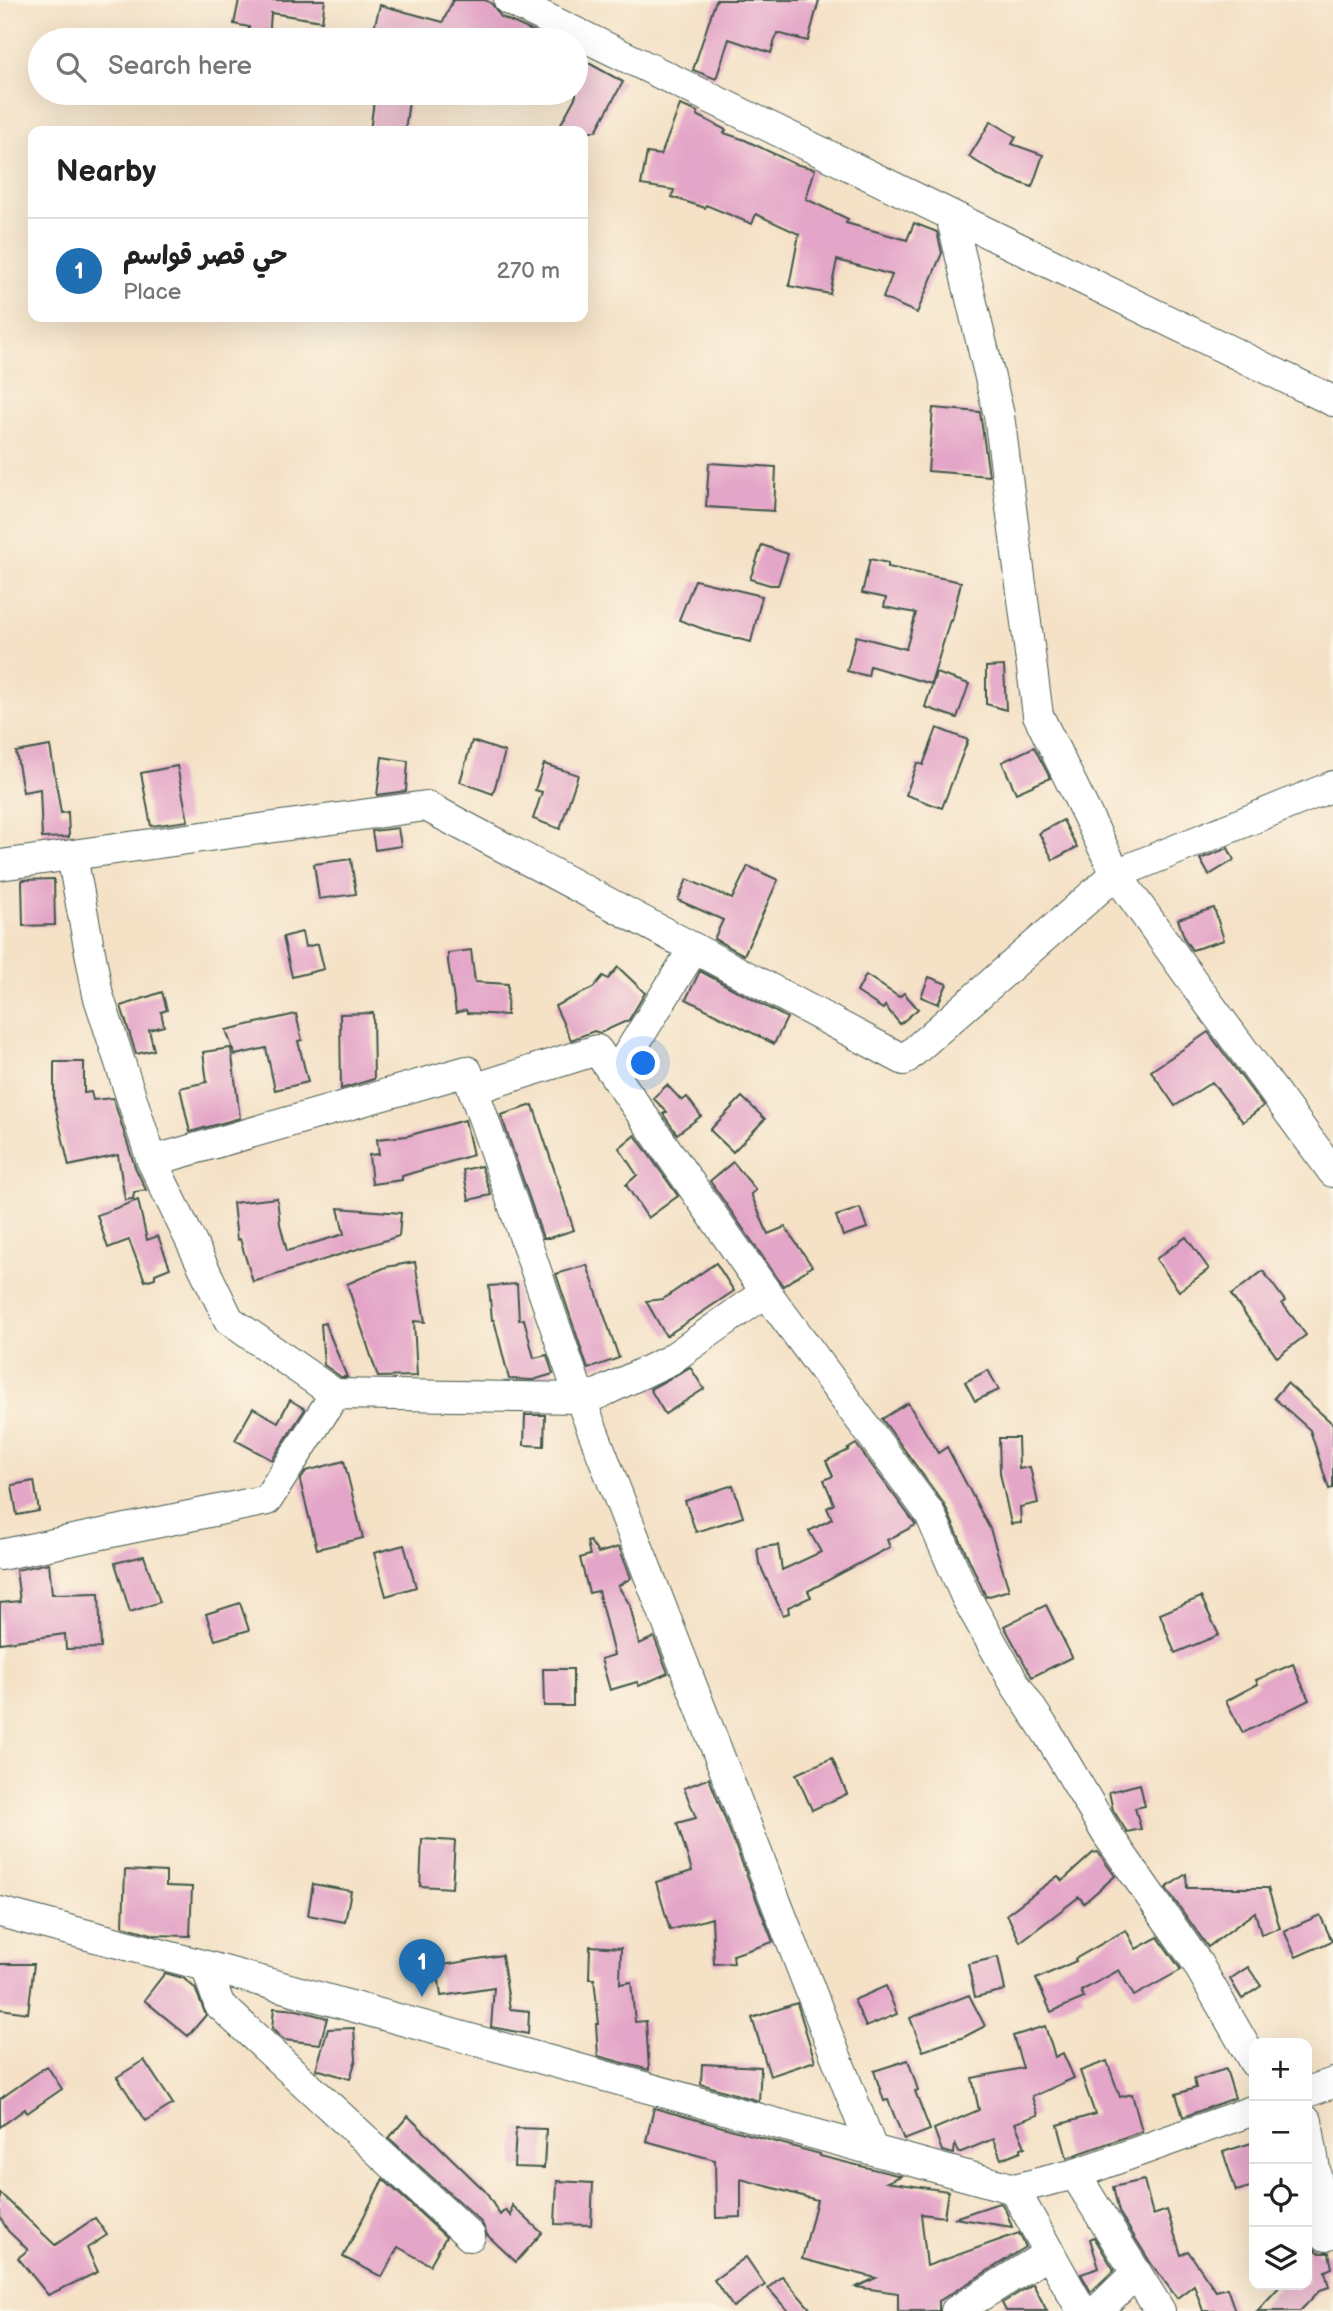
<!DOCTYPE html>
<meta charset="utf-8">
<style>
:root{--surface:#fff;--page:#f2f2f2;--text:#222;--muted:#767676;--line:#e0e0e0;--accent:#1f6fb2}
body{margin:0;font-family:"Balsamiq Sans","Playpen Sans Arabic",sans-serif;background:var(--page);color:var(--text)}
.controls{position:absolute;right:21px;bottom:21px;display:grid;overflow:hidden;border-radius:14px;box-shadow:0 7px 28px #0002}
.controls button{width:63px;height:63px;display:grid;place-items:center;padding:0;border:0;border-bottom:2px solid var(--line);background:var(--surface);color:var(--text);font:35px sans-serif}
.you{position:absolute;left:644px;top:1064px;width:24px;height:24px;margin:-18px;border:5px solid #fff;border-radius:50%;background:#1a73e8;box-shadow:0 0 0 10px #1a73e833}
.badge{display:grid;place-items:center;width:46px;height:46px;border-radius:50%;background:var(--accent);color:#fff;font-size:23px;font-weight:700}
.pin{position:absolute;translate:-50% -58px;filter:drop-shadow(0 2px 4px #0008)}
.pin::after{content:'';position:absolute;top:37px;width:24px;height:21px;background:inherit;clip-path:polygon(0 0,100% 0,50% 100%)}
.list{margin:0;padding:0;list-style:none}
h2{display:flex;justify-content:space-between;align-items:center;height:91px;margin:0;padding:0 28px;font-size:30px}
h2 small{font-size:23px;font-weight:400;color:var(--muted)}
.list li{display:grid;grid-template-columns:46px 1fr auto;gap:21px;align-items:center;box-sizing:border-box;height:105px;padding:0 28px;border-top:2px solid var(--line)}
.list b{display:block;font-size:26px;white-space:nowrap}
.list p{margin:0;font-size:23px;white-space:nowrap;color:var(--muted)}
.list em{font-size:23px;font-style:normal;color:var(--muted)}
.icon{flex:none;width:38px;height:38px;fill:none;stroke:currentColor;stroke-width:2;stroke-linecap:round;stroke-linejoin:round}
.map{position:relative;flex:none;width:1333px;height:2311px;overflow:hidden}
.search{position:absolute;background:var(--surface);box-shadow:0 7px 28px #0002;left:28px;top:28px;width:560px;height:77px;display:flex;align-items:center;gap:18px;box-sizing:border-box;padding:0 24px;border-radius:38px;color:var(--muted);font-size:26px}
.panel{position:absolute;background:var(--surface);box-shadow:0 7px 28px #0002;left:28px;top:126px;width:560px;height:196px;border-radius:14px}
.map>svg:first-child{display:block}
</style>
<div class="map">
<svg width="1333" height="2311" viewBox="0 0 1333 2311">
<rect width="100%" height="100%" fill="#fcf5e5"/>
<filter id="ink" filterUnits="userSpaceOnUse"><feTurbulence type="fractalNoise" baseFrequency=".0143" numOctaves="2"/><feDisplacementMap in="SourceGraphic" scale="14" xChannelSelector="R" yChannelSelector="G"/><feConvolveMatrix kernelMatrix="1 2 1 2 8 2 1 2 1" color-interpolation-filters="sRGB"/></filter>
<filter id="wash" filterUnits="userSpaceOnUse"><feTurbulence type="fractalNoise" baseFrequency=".00686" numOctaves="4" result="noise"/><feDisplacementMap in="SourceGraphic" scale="28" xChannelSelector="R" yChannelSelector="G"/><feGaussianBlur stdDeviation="1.57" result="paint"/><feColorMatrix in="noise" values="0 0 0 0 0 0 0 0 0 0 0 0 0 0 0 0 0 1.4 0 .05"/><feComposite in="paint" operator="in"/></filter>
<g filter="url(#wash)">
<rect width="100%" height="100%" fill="#f4e1c6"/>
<g id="blocks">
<g fill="#e4a6c8">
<path d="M239 0H325L322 21 271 13 269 40H248L249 27 234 24Z"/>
<path d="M453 0H485L492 4 501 17 552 40H371L380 5 443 22Z"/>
<path d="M716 0H819L808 41 777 33 771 53 729 39 716 79 693 70Z"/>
<path d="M576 56 623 82 596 131H557L576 96Z"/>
<path d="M375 93H410L405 131H370Z"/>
<path d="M680 105 698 112 697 115 726 130 724 133 745 140 795 164 815 169 806 199 848 219 846 223 907 240 914 223 937 232 942 253 917 313 883 298 892 275 837 260 830 294 789 286 799 234 756 214 752 224 706 205 705 208 672 197 674 190 641 185 647 153 661 155Z"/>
<path d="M991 121 1016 137 1012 144 1043 155 1032 187 1001 176 969 157Z"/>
<path d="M933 408 980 412 989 476 928 471Z"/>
<path d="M709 463 776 467 774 511 706 507Z"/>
<path d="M762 545 788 554 778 585H770L750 579Z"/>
<path d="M870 559 888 563V567L961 582 952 621 950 620 931 684 870 666 868 676 847 671 856 636 906 649 916 613 884 607 886 598 862 593Z"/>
<path d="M695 580 762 596 751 642 714 633 679 620Z"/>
<path d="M1004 666 1006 710 986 704V667Z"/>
<path d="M936 673 969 684 957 718 925 707Z"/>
<path d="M937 728 968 740 942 808 906 795 917 763 923 765Z"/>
<path d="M472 741 505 752 493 794 460 782Z"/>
<path d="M50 746 61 813 68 812 69 837 42 838 40 789 23 792 16 752Z"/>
<path d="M1034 747 1050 778 1016 793 1002 762Z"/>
<path d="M382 757 408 761 406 791 377 795Z"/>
<path d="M544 764 578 775 560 829 533 819 542 792 535 790Z"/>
<path d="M177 766 188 821 151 826 141 773Z"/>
<path d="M1063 820 1077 847 1053 860 1039 833Z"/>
<path d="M398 828 401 846 375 850 372 831Z"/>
<path d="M1228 848 1234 860 1209 875 1200 859Z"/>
<path d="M351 859 356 894 319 899 314 864Z"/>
<path d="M748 866 778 880 744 955 714 939 723 920 678 900 687 879 732 899Z"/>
<path d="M54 879 55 925 23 926 22 880Z"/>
<path d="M1214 908 1224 940 1192 950 1185 940 1178 919Z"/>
<path d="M302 932 305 947 318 944 324 969 292 977 283 937Z"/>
<path d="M471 950 475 982 508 984 507 1015 467 1013 466 1010 456 1013 448 962V953Z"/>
<path d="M618 967 645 993 629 1020 600 1033 594 1031 571 1040 555 1006 593 988 603 976 608 979Z"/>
<path d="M700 971 787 1018 774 1044 686 999Z"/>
<path d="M866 975 899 997 904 993 918 1009 900 1024 885 1006 883 1009 857 992Z"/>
<path d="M929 977 947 984 938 1004 921 997Z"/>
<path d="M162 992 167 1010 161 1012 164 1026 149 1030 154 1050 136 1054 121 1006Z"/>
<path d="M373 1013 374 1079 341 1089 340 1014Z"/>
<path d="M296 1014 302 1040 298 1041 308 1082 275 1090 266 1048 235 1055 226 1030Z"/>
<path d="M1208 1032 1263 1106 1243 1122 1212 1082 1175 1106 1151 1071Z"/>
<path d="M231 1048 240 1118 190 1132 180 1088 207 1082 203 1052Z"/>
<path d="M54 1062H84V1093L91 1092 93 1100 113 1098 135 1167 146 1190 134 1192 133 1199 125 1200 118 1155 69 1166 54 1101Z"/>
<path d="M667 1085 682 1101 687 1097 701 1116 677 1134 663 1114 667 1112 653 1098Z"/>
<path d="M742 1097 765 1119 733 1152 710 1130Z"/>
<path d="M533 1105 574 1230 549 1238H543L501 1115Z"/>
<path d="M465 1120 473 1155 402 1176V1180L372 1184 369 1155 379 1154 377 1139 407 1136Z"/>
<path d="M635 1135 678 1196 648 1218 626 1185 637 1175 619 1148Z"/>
<path d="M733 1162 756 1190 751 1194 768 1234 785 1227 812 1266 783 1286 710 1181Z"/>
<path d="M481 1166 491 1195 469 1200 463 1170Z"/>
<path d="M277 1198 280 1224 287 1251 344 1234 338 1208 401 1213 399 1236 253 1282 240 1239 237 1240 233 1203Z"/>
<path d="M138 1200 147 1240 158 1236 170 1268 155 1274V1278L145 1281 129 1240 108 1248 97 1215Z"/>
<path d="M860 1208 867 1228 843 1236 836 1216Z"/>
<path d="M1186 1237 1209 1269 1179 1291 1156 1259Z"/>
<path d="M415 1262 425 1322 414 1321 417 1376 378 1377 347 1284 386 1267Z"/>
<path d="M716 1263 734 1291 666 1336 646 1301 663 1299Z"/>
<path d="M587 1265 619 1358 588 1369 556 1274Z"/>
<path d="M1263 1271 1285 1301 1282 1303 1306 1335 1277 1357 1231 1295Z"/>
<path d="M517 1284 519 1320 524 1319 534 1358 547 1355 553 1374 533 1380 509 1379 494 1320H492L489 1286Z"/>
<path d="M325 1323 347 1377H341L324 1365 321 1324Z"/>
<path d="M690 1367 704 1389 665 1414 650 1389Z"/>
<path d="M988 1370 999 1390 975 1401 965 1382Z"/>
<path d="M1287 1383 1333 1424V1488L1329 1489 1310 1430 1274 1398Z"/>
<path d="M290 1400 305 1409 272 1460 235 1440 253 1408 278 1422Z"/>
<path d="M908 1403 938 1453 947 1447 990 1529 1009 1590 986 1597 944 1504 882 1419Z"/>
<path d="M525 1415H545L544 1446 524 1445Z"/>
<path d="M999 1438H1018L1019 1469 1030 1467 1038 1503 1020 1507 1021 1523 1011 1524 1000 1473Z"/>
<path d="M856 1444 916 1525 887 1540 890 1547 808 1591 811 1597 788 1607 789 1613 783 1615 759 1563 757 1548 778 1545 782 1570 821 1552 809 1531 832 1519 827 1508 834 1504 824 1480 833 1476 826 1461 849 1450 848 1449Z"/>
<path d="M344 1461 363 1538 317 1549 300 1481 306 1471Z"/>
<path d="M34 1481 39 1511 17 1515 12 1485Z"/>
<path d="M733 1485 743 1517 696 1532 685 1501Z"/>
<path d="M590 1541 598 1553 619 1547 631 1578 618 1586 630 1605 639 1644 654 1637 668 1673 639 1686 637 1682 610 1690 601 1659 614 1655 598 1591 589 1593 580 1558 590 1555 587 1542Z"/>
<path d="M404 1545 416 1587 386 1596 374 1553Z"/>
<path d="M144 1556 160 1602 130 1612 115 1563Z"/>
<path d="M49 1563 52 1594 99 1593 101 1648 66 1649 65 1634 0 1643V1603L20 1601 16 1570Z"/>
<path d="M1201 1597 1219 1635 1175 1653 1160 1614Z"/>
<path d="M240 1603 249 1630 215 1640 206 1614Z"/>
<path d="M1046 1605 1072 1657 1032 1677 1004 1626Z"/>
<path d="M1293 1664 1309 1700 1243 1733 1226 1701 1258 1684 1256 1680Z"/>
<path d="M543 1669H573V1706H544Z"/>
<path d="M832 1758 847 1794 812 1810 796 1774Z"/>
<path d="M709 1778 773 1942 733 1955 734 1963 714 1964 712 1918 670 1930 656 1882 692 1871 677 1823 696 1818 684 1788Z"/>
<path d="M1140 1784 1145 1806 1135 1808 1141 1829 1127 1832 1113 1810 1109 1792Z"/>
<path d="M422 1839 455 1841 452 1888 420 1886Z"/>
<path d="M1098 1852 1115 1876 1084 1903 1079 1897 1020 1942 1007 1914 1058 1876 1062 1881 1093 1853Z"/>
<path d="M125 1870 166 1872V1886L192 1887 190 1936 155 1935 123 1926Z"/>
<path d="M1186 1874 1187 1888H1268L1280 1928 1261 1934 1255 1912 1208 1947 1166 1888Z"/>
<path d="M313 1884 351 1891 345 1922 308 1915Z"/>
<path d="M1320 1915 1332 1941 1296 1957 1284 1931Z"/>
<path d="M1126 1930 1136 1949 1158 1937 1181 1970 1134 1996 1119 1970 1081 1991 1084 1998 1051 2012 1036 1979 1076 1961 1075 1959Z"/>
<path d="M590 1946 621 1948 620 1984 631 1982 635 2022 646 2021 649 2070 598 2056 596 2024H599L594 1979H589Z"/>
<path d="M502 1955 510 2009 529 2011 528 2034 491 2027 494 1988 441 1996 437 1966Z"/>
<path d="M998 1957 1005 1990 975 1997 968 1964Z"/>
<path d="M0 1964H34L28 2013 0 2009Z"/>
<path d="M1248 1967 1261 1986 1242 1999 1230 1979Z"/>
<path d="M165 1973 183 1978 195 1988 206 2015 188 2036 144 2000Z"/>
<path d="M886 1986 897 2014 866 2027 854 2000Z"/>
<path d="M969 1995 985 2026 964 2037 923 2051 910 2018Z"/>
<path d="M797 2003 815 2061 770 2076 752 2018Z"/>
<path d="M274 2008 297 2010 327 2018 320 2044 284 2040 272 2029Z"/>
<path d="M1045 2026 1055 2057 1063 2053 1074 2078 1032 2097 1038 2115 1015 2123 1025 2147 1021 2148V2151L1001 2159 993 2139 959 2153 955 2143 954 2154 942 2151 934 2129 979 2110 972 2078 1023 2068 1013 2036Z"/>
<path d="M354 2028 356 2059 350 2079 316 2069 328 2029Z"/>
<path d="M144 2060 173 2104 146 2121 117 2077Z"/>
<path d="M908 2060 918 2090 915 2091 930 2130 904 2140 888 2100 884 2101 874 2071Z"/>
<path d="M1107 2061 1120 2097 1132 2094 1142 2131 1067 2158 1058 2125 1095 2114 1080 2071Z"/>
<path d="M702 2064 761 2067 759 2101 701 2084Z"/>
<path d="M47 2066 62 2089 27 2113 25 2109 0 2127V2099Z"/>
<path d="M1226 2069 1235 2098 1183 2117 1176 2094 1196 2088 1194 2079Z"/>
<path d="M654 2108 820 2154V2156L901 2176 887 2182 948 2191 944 2217 921 2214 927 2266 1019 2233 1026 2247 939 2301V2311H898V2293L856 2287 876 2278 802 2259 817 2200 741 2179V2217L716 2218 715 2160 646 2141Z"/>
<path d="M408 2116 485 2191 500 2215 505 2210 511 2216 512 2205 542 2233 516 2262 487 2235 482 2223 389 2138Z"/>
<path d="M516 2128 546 2129 544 2168 514 2167Z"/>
<path d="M1251 2143 1254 2154V2186L1236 2191 1223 2152Z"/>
<path d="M383 2179 446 2237 430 2265 398 2247 382 2277 343 2257Z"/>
<path d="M1144 2180 1153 2215 1167 2210 1181 2255 1188 2251 1216 2291 1227 2288 1235 2311H1203L1194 2285 1177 2298 1150 2262 1119 2212 1113 2187Z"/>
<path d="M557 2181 593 2183 591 2225 555 2224Z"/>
<path d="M0 2193 55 2245 95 2218 107 2235 87 2248 98 2272 48 2295 18 2258 28 2250 8 2231 0 2217Z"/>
<path d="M999 2203 1002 2204 1006 2211 1012 2227 954 2218Z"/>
<path d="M1307 2227 1313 2248 1320 2253H1329L1332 2268 1325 2271 1329 2287 1320 2290 1300 2311H1257L1281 2285H1307Z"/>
<path d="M1094 2237 1114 2270 1091 2292 1081 2274 1099 2268 1090 2239Z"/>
<path d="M746 2257 765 2285 733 2307 714 2280Z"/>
<path d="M782 2276 812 2311H788L768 2288Z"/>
<path d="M1033 2284 1047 2311H1006L1002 2303Z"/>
</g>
</g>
</g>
<g filter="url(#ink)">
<use href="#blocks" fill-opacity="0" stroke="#3f564a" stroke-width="2"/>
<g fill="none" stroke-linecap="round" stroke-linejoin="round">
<defs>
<g id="minor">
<path d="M509 0 1333 401"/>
<path d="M951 216 999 415 1038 715 1116 874 1204 997 1333 1172"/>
<path d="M72 856 98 995 152 1161 229 1320 335 1394"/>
<path d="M0 865 426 806 904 1060 1116 874 1333 786"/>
<path d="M615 1075 694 948"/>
<path d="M473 1089 597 1050 766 1292 930 1514 966 1597 1015 1684 1048 1734 1107 1834 1196 1961 1254 2062"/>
<path d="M152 1161 467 1071 580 1398 872 2149"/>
<path d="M0 1555 267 1500 335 1394 580 1398 598 1394 670 1360 766 1292"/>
<path d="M0 1912 206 1966 1014 2189 1075 2174 1254 2110"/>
<path d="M206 1966 219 2004 470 2236"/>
<path d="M1307 2092 1333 2083"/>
<path d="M1307 2121 1326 2236"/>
<path d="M1075 2174 1160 2311"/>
<path d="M1014 2189 1082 2311"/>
<path d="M956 2311 1050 2253"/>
<path d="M1097 2311 1136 2273"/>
</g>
</defs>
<use href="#minor" stroke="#3f564a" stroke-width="32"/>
<use href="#minor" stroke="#fff" stroke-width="30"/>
</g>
</g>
</svg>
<div class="controls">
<button>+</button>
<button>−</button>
<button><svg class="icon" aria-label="locate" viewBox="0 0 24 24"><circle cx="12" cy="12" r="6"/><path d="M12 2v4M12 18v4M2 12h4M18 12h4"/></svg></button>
<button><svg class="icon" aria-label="layers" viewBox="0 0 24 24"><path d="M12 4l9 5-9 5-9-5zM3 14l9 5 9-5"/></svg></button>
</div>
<div class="you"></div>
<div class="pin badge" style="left:422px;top:1997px">1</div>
<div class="search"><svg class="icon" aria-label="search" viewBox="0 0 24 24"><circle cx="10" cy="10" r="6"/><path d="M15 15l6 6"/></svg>Search here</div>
<section class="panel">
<h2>Nearby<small></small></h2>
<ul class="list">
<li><span class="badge">1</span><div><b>حي قصر قواسم</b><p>Place</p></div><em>270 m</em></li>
</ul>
</section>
</div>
